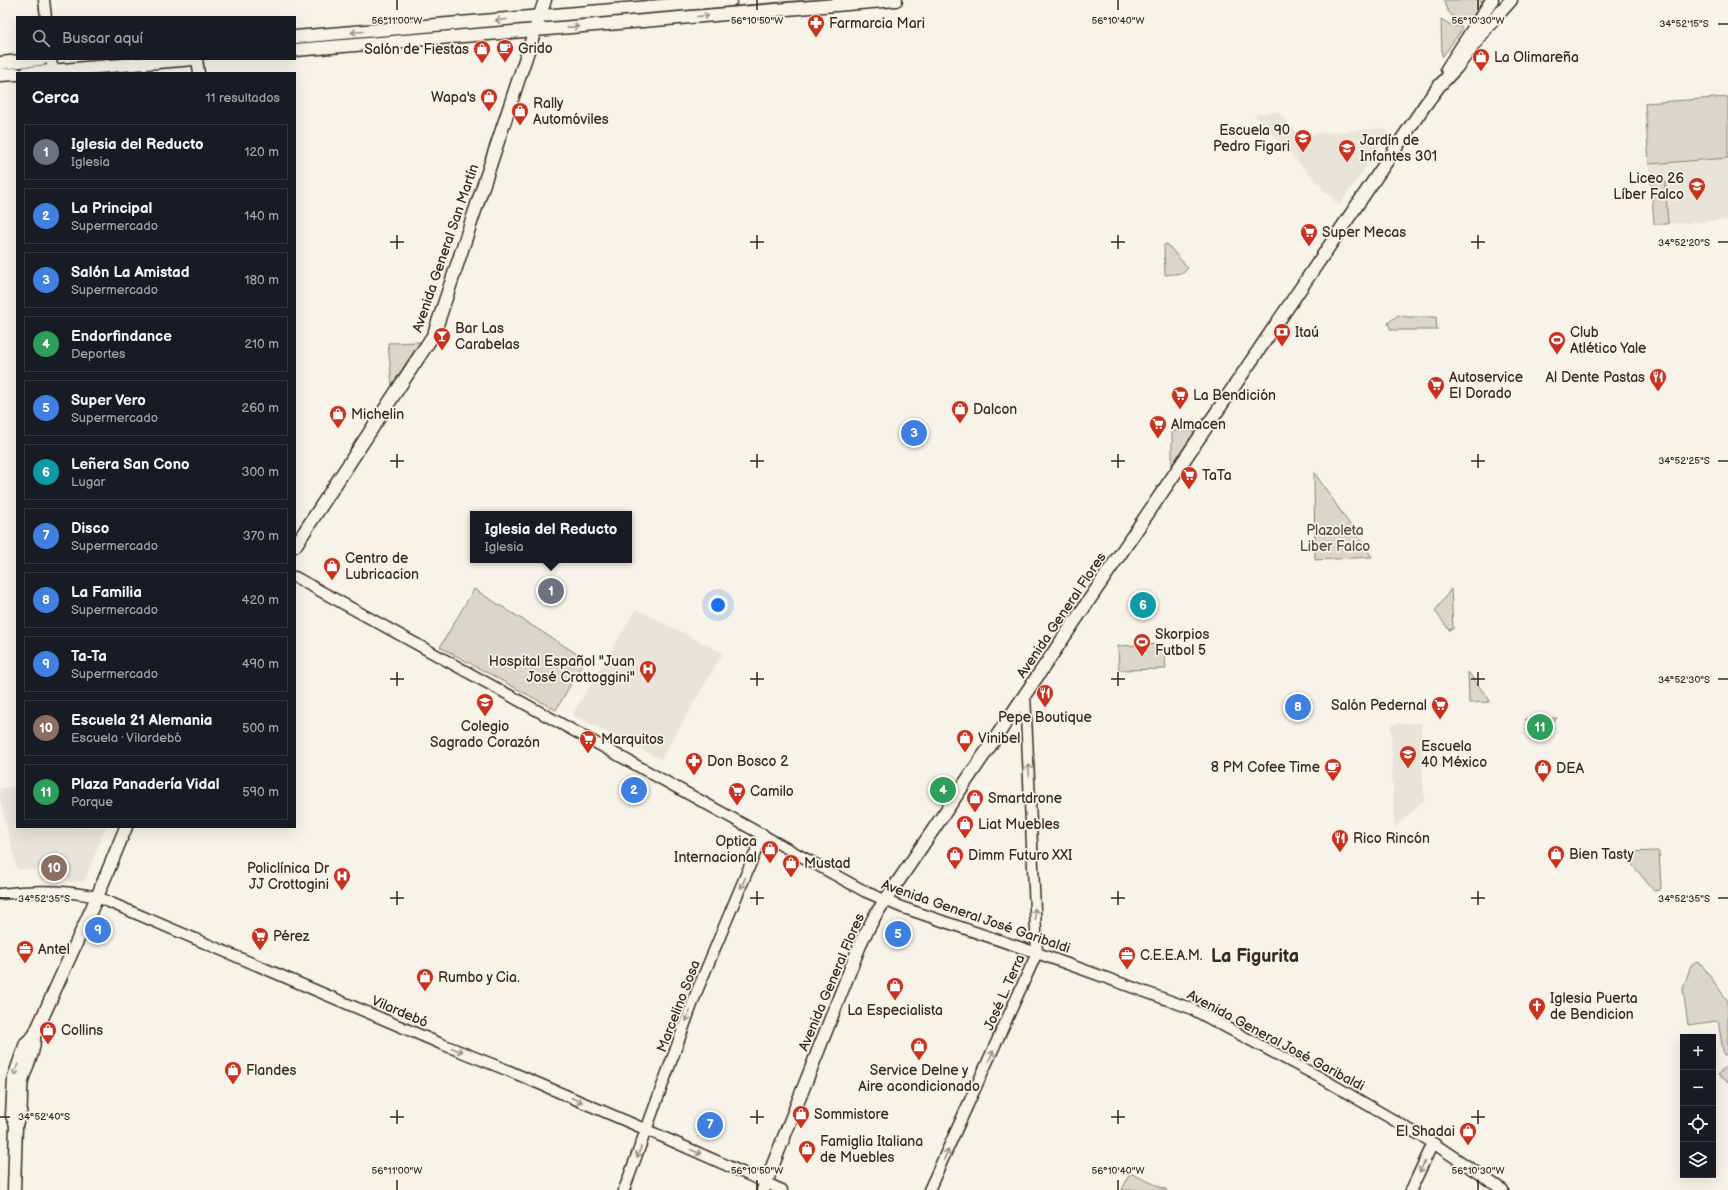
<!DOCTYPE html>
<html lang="es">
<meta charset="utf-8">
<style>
:root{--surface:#171b24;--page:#242831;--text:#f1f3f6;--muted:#9ea1a6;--line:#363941;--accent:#1a73e8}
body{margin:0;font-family:"Balsamiq Sans",sans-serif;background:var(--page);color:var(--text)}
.controls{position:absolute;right:12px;bottom:12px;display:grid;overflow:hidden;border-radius:0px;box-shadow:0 4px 16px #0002}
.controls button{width:36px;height:36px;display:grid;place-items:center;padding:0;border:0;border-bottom:1px solid var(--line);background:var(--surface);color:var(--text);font:20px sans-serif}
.you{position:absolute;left:718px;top:605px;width:14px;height:14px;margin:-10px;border:3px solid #fff;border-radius:50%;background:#1a73e8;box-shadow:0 0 0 6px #1a73e833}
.badge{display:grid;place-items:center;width:26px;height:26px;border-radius:50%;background:var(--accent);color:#fff;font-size:13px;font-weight:700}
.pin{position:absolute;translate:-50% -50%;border:2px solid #fff;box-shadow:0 1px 4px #0006}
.popup{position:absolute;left:470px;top:511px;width:162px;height:52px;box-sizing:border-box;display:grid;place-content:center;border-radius:0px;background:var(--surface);filter:drop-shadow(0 1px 3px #0005);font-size:13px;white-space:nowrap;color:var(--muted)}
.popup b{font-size:15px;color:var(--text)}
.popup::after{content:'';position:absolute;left:50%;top:100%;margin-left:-8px;border:8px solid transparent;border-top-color:var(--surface)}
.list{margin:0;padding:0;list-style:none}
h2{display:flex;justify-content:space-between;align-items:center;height:52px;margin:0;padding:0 16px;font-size:17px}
h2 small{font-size:13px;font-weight:400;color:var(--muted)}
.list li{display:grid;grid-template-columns:26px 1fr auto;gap:12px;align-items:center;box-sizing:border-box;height:56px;margin:0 8px 8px;padding:0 8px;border:1px solid var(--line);border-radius:0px}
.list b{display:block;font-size:15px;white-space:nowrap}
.list p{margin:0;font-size:13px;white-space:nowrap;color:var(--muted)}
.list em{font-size:13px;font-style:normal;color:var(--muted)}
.icon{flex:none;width:22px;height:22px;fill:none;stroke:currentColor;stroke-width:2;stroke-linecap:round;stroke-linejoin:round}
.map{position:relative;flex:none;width:1728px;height:1190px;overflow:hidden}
.search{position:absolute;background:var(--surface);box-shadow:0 4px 16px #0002;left:16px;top:16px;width:280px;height:44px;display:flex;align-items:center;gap:10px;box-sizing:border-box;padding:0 14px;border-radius:0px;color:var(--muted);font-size:15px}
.panel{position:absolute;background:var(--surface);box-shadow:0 4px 16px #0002;left:16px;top:72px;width:280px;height:756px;border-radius:0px}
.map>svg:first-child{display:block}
</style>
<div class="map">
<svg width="1728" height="1190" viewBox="0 0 1728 1190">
<rect width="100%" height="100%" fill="#f7f3e8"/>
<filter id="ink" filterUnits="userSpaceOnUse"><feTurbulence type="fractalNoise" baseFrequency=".025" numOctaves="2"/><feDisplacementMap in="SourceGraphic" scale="8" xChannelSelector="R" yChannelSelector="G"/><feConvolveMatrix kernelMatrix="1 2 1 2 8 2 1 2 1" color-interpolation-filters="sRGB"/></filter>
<g filter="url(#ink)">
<g fill="#e9e4d9">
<path d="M1278 112 1300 135 1385 128 1388 134 1339 206 1254 114Z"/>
<path d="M1728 158V220L1668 224 1665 181 1651 182 1649 164Z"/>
<path d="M636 609 723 653 661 759 572 715Z"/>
<path d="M1421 723 1424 800 1394 828 1391 724Z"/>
<path d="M17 787V827H106L84 882H68V871L17 869 0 800V788Z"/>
</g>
<g fill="#dbd6cb" stroke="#8b8074">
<path d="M804 0H816L547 22H548Z"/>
<path d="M1444 0H1483C1480 5 1477 12 1472 16 1459 26 1445 13 1444 0Z"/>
<path d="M1441 19 1451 25 1461 27 1462 29 1443 56H1442Z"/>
<path d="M526 23V25L295 44V43Z"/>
<path d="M1728 97V158L1649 164 1645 103Z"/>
<path d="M1665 181 1668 224H1654L1651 182Z"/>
<path d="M1167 244 1188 268 1183 273 1165 275 1164 245Z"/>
<path d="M1398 315 1408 317H1436L1437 330H1391L1388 323Z"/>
<path d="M420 342 392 385 388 343Z"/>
<path d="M1172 431H1195L1172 465Z"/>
<path d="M1314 472 1372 557 1315 560Z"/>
<path d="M474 589 585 659 556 710 440 647Z"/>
<path d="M1451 589 1453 629 1449 630 1435 611Z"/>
<path d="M1164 644 1166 669 1119 670 1118 646Z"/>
<path d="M1468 672 1489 699V702L1469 703Z"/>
<path d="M1557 718 1539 736 1525 719Z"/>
<path d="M1657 851 1659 852 1661 887 1660 890 1654 891 1627 858V855L1630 852Z"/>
<path d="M1697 962 1701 964 1728 1001V1051L1724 1056 1718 1021 1688 1025 1683 989 1691 965Z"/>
<path d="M1728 1064V1083L1718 1075Z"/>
<path d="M1130 1173 1167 1190H1122Z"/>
</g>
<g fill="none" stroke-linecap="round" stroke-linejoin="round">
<defs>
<g id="minor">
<path d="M44 0 46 17"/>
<path d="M51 59 53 73"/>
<path d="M197 59 199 73"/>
<path d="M295 577 866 892 901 907 1037 953 1190 1008 1323 1079 1433 1143 1503 1190"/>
<path d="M0 894C32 890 65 890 97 897L439 1043 507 1070 647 1130 782 1190"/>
<path d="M624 1190 697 991 763 834"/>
<path d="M929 1190 1037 953 1025 694"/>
<path d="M1411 1190 1433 1143"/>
</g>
<g id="major">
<path d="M295 37 731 0"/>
<path d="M295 50 896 0"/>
<path d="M0 63 42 59"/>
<path d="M1447 69 1492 0"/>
<path d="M26 73 194 59"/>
<path d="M0 75 17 74"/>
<path d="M295 546 434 334 545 0"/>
<path d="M16 1124 12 1116 14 1077 26 1043 34 1036 97 897 126 827"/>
<path d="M14 1190 16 1124C24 1109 19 1097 22 1081 26 1065 35 1053 34 1036"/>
<path d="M763 1190 862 940 876 914 1425 105 1439 86 1456 68 1488 26 1511 0"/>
</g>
</defs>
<use href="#minor" stroke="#3b2a1e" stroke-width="13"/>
<use href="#major" stroke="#3b2a1e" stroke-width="15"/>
<use href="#minor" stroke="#f7f3e8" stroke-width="10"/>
<use href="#major" stroke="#f7f3e8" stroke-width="12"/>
</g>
<defs><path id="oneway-shaft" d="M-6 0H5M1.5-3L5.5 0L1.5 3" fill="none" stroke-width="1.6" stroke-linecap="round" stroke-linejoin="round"/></defs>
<g stroke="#998e83">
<use href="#oneway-shaft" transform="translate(703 16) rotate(-5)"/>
<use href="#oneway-shaft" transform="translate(501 20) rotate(175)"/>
<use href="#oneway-shaft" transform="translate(573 27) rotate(-5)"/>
<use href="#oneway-shaft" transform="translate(357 32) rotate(175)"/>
<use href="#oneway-shaft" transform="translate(1029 770) rotate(-93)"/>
<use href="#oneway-shaft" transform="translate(743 883) rotate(113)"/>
<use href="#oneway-shaft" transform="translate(1035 914) rotate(-93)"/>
<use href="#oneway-shaft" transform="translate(688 1016) rotate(110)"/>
<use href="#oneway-shaft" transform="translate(457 1050) rotate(21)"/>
<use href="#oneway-shaft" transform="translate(991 1056) rotate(-66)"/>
<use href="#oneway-shaft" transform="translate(16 1070) rotate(107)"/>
<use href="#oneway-shaft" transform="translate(577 1100) rotate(23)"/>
<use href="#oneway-shaft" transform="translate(639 1152) rotate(111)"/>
<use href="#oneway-shaft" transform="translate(696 1152) rotate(24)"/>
<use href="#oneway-shaft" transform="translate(946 1155) rotate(-65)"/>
<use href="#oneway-shaft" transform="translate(1422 1167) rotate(115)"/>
</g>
</g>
<path fill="none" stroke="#3b2a1e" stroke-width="1.5" d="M397 0V10M757 0V10M1118 0V10M1478 0V10M1718 24H1728M397 235V249M757 235V249M1118 235V249M1478 235V249M390 242H404M750 242H764M1111 242H1125M1471 242H1485M1718 242H1728M397 454V468M757 454V468M1118 454V468M1478 454V468M390 461H404M750 461H764M1111 461H1125M1471 461H1485M1718 461H1728M397 672V686M757 672V686M1118 672V686M1478 672V686M390 679H404M750 679H764M1111 679H1125M1471 679H1485M1718 679H1728M397 891V905M757 891V905M1118 891V905M1478 891V905M0 898H10M390 898H404M750 898H764M1111 898H1125M1471 898H1485M1718 898H1728M397 1110V1124M757 1110V1124M1118 1110V1124M1478 1110V1124M0 1117H10M390 1117H404M750 1117H764M1111 1117H1125M1471 1117H1485M397 1180V1190M757 1180V1190M1118 1180V1190M1478 1180V1190"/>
<defs>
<symbol id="pharmacy-pin" viewBox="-11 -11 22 30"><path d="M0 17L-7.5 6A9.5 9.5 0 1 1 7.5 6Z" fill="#c8321e" stroke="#f7f3e8"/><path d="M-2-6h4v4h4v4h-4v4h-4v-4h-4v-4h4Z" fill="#fff"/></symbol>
<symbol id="cafe-pin" viewBox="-11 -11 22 30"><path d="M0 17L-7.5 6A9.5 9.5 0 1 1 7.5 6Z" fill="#c8321e" stroke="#f7f3e8"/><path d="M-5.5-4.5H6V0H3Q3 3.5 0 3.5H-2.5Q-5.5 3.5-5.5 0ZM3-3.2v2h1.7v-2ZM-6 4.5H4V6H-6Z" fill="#fff"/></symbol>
<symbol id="shop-pin" viewBox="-11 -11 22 30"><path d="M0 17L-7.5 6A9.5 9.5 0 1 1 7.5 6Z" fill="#c8321e" stroke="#f7f3e8"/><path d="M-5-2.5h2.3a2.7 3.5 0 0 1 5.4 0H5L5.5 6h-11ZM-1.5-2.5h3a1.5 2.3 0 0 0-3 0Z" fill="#fff"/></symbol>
<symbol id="school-pin" viewBox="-11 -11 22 30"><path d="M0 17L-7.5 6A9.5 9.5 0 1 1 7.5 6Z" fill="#c8321e" stroke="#f7f3e8"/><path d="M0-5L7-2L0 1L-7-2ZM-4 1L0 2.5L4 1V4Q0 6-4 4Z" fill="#fff"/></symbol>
<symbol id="supermarket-pin" viewBox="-11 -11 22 30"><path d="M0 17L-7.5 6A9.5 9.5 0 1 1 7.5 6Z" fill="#c8321e" stroke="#f7f3e8"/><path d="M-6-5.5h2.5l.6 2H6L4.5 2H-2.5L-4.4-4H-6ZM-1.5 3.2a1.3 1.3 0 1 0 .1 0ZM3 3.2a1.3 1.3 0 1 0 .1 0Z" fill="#fff"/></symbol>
<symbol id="bank-pin" viewBox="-11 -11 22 30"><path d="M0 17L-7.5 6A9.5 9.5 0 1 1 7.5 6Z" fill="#c8321e" stroke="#f7f3e8"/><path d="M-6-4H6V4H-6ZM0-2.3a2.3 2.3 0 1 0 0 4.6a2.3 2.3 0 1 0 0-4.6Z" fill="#fff"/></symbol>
<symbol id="bar-pin" viewBox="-11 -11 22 30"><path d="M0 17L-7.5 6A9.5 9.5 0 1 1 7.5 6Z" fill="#c8321e" stroke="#f7f3e8"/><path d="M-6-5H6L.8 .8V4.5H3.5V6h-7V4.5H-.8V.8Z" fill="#fff"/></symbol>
<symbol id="stadium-pin" viewBox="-11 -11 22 30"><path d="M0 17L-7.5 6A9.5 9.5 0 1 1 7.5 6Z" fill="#c8321e" stroke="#f7f3e8"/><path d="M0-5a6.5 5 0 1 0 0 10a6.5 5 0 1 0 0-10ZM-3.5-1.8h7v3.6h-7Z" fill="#fff"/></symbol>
<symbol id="restaurant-pin" viewBox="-11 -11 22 30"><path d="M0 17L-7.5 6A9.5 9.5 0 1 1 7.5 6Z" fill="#c8321e" stroke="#f7f3e8"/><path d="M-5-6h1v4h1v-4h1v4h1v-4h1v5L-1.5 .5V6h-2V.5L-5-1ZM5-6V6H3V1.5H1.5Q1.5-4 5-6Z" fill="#fff"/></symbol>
<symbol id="hospital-pin" viewBox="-11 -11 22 30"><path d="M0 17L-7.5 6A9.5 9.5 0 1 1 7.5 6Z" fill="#c8321e" stroke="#f7f3e8"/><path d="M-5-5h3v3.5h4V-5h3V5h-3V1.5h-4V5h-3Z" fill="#fff"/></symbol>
<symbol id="office-pin" viewBox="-11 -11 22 30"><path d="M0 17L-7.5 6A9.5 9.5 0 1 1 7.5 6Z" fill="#c8321e" stroke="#f7f3e8"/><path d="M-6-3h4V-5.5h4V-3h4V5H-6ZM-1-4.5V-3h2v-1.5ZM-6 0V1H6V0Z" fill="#fff"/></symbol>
<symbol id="church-pin" viewBox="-11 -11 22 30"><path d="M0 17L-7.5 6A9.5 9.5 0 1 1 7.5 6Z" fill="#c8321e" stroke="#f7f3e8"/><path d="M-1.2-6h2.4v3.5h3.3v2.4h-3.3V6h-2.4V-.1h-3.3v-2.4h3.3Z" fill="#fff"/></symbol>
</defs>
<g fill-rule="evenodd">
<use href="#pharmacy-pin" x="806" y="13" width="20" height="27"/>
<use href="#cafe-pin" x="495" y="38" width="20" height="27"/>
<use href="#shop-pin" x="472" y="39" width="20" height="27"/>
<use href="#shop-pin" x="1471" y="47" width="20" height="27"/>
<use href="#shop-pin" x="479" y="87" width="20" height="27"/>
<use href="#shop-pin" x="510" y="101" width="20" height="27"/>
<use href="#school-pin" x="1293" y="128" width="20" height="27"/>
<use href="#school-pin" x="1337" y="138" width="20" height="27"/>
<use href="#school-pin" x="1687" y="176" width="20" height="27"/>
<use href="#supermarket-pin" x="1299" y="222" width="20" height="27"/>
<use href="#bank-pin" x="1272" y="322" width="20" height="27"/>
<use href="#bar-pin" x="432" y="326" width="20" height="27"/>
<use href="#stadium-pin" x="1547" y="330" width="20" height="27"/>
<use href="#restaurant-pin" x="1648" y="367" width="20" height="27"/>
<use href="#supermarket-pin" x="1426" y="375" width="20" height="27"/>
<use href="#supermarket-pin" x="1170" y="385" width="20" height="27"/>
<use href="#shop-pin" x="950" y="399" width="20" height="27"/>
<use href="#shop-pin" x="328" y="404" width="20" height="27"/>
<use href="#supermarket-pin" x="1148" y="414" width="20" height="27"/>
<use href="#supermarket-pin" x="1179" y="465" width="20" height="27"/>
<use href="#shop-pin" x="322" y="556" width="20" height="27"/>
<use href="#stadium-pin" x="1132" y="632" width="20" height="27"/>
<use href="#hospital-pin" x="638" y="659" width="20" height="27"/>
<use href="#restaurant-pin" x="1035" y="683" width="20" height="27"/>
<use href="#school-pin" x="475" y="692" width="20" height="27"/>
<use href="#supermarket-pin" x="1430" y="695" width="20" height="27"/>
<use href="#shop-pin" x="955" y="728" width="20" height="27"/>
<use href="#supermarket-pin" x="578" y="729" width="20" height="27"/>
<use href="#school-pin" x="1398" y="744" width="20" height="27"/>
<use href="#pharmacy-pin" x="684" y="751" width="20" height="27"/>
<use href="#cafe-pin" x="1323" y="757" width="20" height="27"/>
<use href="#shop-pin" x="1533" y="758" width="20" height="27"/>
<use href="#supermarket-pin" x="727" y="781" width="20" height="27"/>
<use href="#shop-pin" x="965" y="788" width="20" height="27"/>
<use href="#shop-pin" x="955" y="814" width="20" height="27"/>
<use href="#restaurant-pin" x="1330" y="828" width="20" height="27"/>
<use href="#shop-pin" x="760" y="839" width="20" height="27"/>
<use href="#shop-pin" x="1546" y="844" width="20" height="27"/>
<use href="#shop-pin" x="945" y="845" width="20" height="27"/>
<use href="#shop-pin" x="781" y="853" width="20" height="27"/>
<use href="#hospital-pin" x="332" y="866" width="20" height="27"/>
<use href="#supermarket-pin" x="250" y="926" width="20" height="27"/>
<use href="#office-pin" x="15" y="939" width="20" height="27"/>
<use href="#office-pin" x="1117" y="945" width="20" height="27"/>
<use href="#shop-pin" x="415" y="967" width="20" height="27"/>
<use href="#shop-pin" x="885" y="976" width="20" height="27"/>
<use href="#church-pin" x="1527" y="996" width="20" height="27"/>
<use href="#shop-pin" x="38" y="1020" width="20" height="27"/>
<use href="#shop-pin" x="909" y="1036" width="20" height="27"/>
<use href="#shop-pin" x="223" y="1060" width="20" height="27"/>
<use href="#shop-pin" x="791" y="1104" width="20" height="27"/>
<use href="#shop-pin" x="1458" y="1121" width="20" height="27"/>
<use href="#shop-pin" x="797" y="1139" width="20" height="27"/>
</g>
<g text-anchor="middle" stroke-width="3.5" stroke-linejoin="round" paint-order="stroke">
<g font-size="14" fill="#3b2a1e" stroke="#f7f3e8" text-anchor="start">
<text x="829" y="28">Farmarcia Mari</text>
<text x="518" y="53">Grido</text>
<text x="469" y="54" text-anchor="end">Salón de Fiestas</text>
<text x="1494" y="62">La Olimareña</text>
<text x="476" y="102" text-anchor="end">Wapa's</text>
<text x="533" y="108">Rally<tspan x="533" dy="16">Automóviles</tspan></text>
<text x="1290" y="135" text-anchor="end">Escuela 90<tspan x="1290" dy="16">Pedro Figari</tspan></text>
<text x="1360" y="145">Jardín de<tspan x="1360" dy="16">Infantes 301</tspan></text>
<text x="1684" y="183" text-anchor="end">Liceo 26<tspan x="1684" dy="16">Líber Falco</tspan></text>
<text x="1322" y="237">Super Mecas</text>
<text x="455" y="333">Bar Las<tspan x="455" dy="16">Carabelas</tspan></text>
<text x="1295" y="337">Itaú</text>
<text x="1570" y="337">Club<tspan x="1570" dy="16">Atlético Yale</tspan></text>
<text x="1449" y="382">Autoservice<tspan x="1449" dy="16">El Dorado</tspan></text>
<text x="1645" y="382" text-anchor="end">Al Dente Pastas</text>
<text x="1193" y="400">La Bendición</text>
<text x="973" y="414">Dalcon</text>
<text x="351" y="419">Michelin</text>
<text x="1171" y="429">Almacen</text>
<text x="1202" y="480">TaTa</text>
<text x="345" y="563">Centro de<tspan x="345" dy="16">Lubricacion</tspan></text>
<text x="1155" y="639">Skorpios<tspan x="1155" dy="16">Futbol 5</tspan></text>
<text x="635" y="666" text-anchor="end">Hospital Español "Juan<tspan x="635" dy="16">José Crottoggini"</tspan></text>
<text x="1427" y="710" text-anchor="end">Salón Pedernal</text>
<text x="1045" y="722" text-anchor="middle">Pepe Boutique</text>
<text x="485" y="731" text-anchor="middle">Colegio<tspan x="485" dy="16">Sagrado Corazón</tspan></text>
<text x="978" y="743">Vinibel</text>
<text x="601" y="744">Marquitos</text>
<text x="1421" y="751">Escuela<tspan x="1421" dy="16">40 México</tspan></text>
<text x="707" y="766">Don Bosco 2</text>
<text x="1320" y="772" text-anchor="end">8 PM Cofee Time</text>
<text x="1556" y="773">DEA</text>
<text x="750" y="796">Camilo</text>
<text x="988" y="803">Smartdrone</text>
<text x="978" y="829">Liat Muebles</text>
<text x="1353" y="843">Rico Rincón</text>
<text x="757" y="846" text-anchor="end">Optica<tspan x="757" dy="16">Internacional</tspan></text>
<text x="1569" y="859">Bien Tasty</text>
<text x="968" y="860">Dimm Futuro XXI</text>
<text x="804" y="868">Mustad</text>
<text x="329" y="873" text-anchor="end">Policlínica Dr<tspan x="329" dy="16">JJ Crottogini</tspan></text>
<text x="273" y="941">Pérez</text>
<text x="38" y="954">Antel</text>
<text x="1140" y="960">C.E.E.A.M.</text>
<text x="438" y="982">Rumbo y Cia.</text>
<text x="1550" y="1003">Iglesia Puerta<tspan x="1550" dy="16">de Bendicion</tspan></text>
<text x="895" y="1015" text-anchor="middle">La Especialista</text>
<text x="61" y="1035">Collins</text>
<text x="246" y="1075">Flandes</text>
<text x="919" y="1075" text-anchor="middle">Service Delne y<tspan x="919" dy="16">Aire acondicionado</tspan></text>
<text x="814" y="1119">Sommistore</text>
<text x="1455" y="1136" text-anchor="end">El Shadai</text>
<text x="820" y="1146">Famiglia Italiana<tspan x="820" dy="16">de Muebles</tspan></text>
</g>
<g font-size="14" fill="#3b2a1e" stroke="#f7f3e8">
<text transform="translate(445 248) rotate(-71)" y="5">Avenida General San Martín</text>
<text transform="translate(1061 615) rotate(-56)" y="5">Avenida General Flores</text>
<text transform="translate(976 916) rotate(19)" y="5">Avenida General José Garibaldi</text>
<text transform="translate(831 982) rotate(-67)" y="5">Avenida General Flores</text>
<text transform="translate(1004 992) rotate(-66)" y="5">José L. Terra</text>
<text transform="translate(678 1006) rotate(-69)" y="5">Marcelino Sosa</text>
<text transform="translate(400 1011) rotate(23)" y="5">Vilardebó</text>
<text transform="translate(1276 1040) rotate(28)" y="5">Avenida General José Garibaldi</text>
</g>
<g font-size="14" fill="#5b4c41" stroke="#f7f3e8">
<text x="1335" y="535">Plazoleta<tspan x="1335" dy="16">Liber Falco</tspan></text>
</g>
<g font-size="18" font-weight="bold" fill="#3b2a1e" stroke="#f7f3e8">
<text x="1255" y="962">La Figurita</text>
</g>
</g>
<g font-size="10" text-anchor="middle" fill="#3b2a1e" stroke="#f7f3e8" stroke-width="3.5" stroke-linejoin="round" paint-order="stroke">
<text x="397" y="24">56°11'00"W</text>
<text x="757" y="24">56°10'50"W</text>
<text x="1118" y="24">56°10'40"W</text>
<text x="1478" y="24">56°10'30"W</text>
<text x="1684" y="27">34°52'15"S</text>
<text x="1684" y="246">34°52'20"S</text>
<text x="1684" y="464">34°52'25"S</text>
<text x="1684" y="683">34°52'30"S</text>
<text x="44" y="902">34°52'35"S</text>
<text x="1684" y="902">34°52'35"S</text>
<text x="44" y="1120">34°52'40"S</text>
<text x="397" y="1174">56°11'00"W</text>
<text x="757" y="1174">56°10'50"W</text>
<text x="1118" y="1174">56°10'40"W</text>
<text x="1478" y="1174">56°10'30"W</text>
</g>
</svg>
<div class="controls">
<button>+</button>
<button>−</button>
<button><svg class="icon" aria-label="locate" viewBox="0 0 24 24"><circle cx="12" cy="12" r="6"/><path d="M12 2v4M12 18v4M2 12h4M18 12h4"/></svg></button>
<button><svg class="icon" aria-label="layers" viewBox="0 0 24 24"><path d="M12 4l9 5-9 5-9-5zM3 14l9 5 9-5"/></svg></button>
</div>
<div class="you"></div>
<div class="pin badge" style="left:551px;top:591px;background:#6b7280">1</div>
<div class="popup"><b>Iglesia del Reducto</b>Iglesia</div>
<div class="pin badge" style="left:634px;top:790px;background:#3f7fe0">2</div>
<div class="pin badge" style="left:914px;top:433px;background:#3f7fe0">3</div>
<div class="pin badge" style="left:943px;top:790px;background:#2e9e5b">4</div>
<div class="pin badge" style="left:898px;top:934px;background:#3f7fe0">5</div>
<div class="pin badge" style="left:1143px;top:605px;background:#0f9aa8">6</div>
<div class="pin badge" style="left:710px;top:1125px;background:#3f7fe0">7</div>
<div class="pin badge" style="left:1298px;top:707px;background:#3f7fe0">8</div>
<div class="pin badge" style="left:98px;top:930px;background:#3f7fe0">9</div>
<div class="pin badge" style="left:54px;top:868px;background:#8d6e63">10</div>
<div class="pin badge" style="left:1540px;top:727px;background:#2e9e5b">11</div>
<div class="search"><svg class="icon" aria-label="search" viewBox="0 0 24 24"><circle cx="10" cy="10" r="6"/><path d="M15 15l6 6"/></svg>Buscar aquí</div>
<section class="panel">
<h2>Cerca<small>11 resultados</small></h2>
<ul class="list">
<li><span class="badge" style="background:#6b7280">1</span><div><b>Iglesia del Reducto</b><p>Iglesia</p></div><em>120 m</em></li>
<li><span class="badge" style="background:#3f7fe0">2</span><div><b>La Principal</b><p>Supermercado</p></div><em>140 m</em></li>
<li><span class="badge" style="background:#3f7fe0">3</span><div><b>Salón La Amistad</b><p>Supermercado</p></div><em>180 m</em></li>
<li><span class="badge" style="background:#2e9e5b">4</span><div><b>Endorfindance</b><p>Deportes</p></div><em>210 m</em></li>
<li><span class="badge" style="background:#3f7fe0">5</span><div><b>Super Vero</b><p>Supermercado</p></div><em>260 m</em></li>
<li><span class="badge" style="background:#0f9aa8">6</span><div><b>Leñera San Cono</b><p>Lugar</p></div><em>300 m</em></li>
<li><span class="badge" style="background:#3f7fe0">7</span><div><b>Disco</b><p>Supermercado</p></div><em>370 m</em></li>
<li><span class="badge" style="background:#3f7fe0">8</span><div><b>La Familia</b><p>Supermercado</p></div><em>420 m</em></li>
<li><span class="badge" style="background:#3f7fe0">9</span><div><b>Ta-Ta</b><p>Supermercado</p></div><em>490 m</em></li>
<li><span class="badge" style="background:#8d6e63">10</span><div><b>Escuela 21 Alemania</b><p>Escuela · Vilardebó</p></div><em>500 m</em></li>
<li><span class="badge" style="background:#2e9e5b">11</span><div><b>Plaza Panadería Vidal</b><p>Parque</p></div><em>590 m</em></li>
</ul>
</section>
</div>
